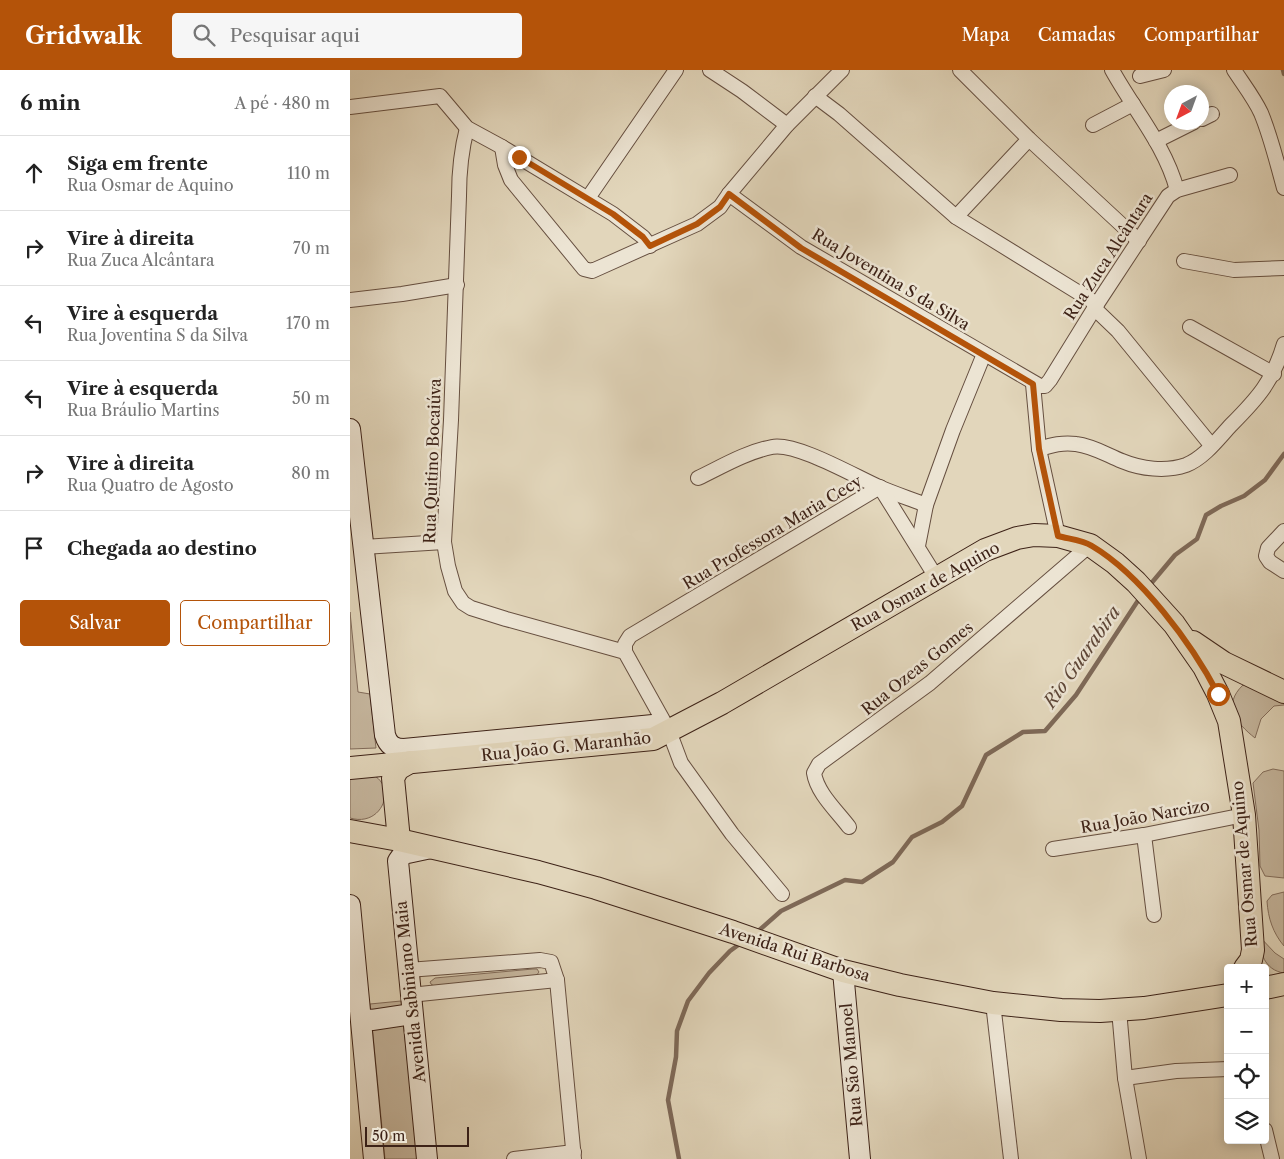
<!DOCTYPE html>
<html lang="pt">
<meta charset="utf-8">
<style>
:root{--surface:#fff;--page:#f6f6f6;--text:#222;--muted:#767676;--line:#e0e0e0;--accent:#b45309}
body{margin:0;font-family:"Libre Caslon Text",serif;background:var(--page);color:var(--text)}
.controls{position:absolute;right:15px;bottom:15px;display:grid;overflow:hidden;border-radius:5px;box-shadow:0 2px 12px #0003}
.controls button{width:45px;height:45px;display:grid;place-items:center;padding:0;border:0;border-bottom:1px solid var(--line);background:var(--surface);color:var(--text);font:25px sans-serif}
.compass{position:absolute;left:814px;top:15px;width:45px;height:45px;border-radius:50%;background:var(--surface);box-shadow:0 2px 12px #0003;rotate:221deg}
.scale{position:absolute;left:15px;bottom:12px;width:104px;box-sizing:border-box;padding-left:5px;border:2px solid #3d2217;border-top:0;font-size:14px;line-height:18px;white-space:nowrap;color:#3d2217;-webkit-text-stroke:4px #ece4d3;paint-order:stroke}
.stop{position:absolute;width:15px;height:15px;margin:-11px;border:4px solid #b45309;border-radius:50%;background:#fff}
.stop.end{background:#b45309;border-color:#fff;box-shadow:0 1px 5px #0008}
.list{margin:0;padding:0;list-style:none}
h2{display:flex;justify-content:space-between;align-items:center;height:65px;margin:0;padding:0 20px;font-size:21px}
h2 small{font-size:16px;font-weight:400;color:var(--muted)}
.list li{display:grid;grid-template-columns:32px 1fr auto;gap:15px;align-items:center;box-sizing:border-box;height:75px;padding:0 20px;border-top:1px solid var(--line)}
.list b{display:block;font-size:19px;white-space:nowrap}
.list p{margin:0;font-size:16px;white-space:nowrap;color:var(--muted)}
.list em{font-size:16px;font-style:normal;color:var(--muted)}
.actions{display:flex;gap:10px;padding:15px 20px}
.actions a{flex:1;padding:11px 0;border:1px solid var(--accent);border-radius:5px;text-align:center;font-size:18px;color:var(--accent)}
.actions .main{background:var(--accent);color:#fff}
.icon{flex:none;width:28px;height:28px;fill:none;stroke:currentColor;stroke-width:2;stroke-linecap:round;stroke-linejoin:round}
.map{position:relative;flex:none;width:934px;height:1089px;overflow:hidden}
header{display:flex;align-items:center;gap:30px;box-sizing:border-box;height:70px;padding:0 25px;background:var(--accent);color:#fff}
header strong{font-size:24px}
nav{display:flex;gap:28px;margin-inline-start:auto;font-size:18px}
.search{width:350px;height:45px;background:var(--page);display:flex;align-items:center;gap:12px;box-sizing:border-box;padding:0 18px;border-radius:5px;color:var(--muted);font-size:19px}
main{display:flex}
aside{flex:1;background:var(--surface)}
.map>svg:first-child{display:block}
</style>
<header>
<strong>Gridwalk</strong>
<div class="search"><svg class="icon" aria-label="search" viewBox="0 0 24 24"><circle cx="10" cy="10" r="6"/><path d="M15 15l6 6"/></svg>Pesquisar aqui</div>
<nav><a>Mapa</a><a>Camadas</a><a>Compartilhar</a></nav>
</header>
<main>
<aside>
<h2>6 min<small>A pé · 480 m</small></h2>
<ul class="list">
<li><svg class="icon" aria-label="ahead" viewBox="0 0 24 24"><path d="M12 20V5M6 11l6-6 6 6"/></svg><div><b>Siga em frente</b><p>Rua Osmar de Aquino</p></div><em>110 m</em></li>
<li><svg class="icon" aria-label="right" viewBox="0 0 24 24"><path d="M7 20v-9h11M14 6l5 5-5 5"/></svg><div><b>Vire à direita</b><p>Rua Zuca Alcântara</p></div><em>70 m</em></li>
<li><svg class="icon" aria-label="left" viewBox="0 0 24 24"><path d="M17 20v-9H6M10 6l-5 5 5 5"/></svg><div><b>Vire à esquerda</b><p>Rua Joventina S da Silva</p></div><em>170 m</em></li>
<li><svg class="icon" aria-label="left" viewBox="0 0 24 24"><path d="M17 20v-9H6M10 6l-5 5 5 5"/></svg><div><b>Vire à esquerda</b><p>Rua Bráulio Martins</p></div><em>50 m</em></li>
<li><svg class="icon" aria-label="right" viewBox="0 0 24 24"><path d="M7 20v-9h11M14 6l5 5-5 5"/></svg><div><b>Vire à direita</b><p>Rua Quatro de Agosto</p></div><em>80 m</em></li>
<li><svg class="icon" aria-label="arrive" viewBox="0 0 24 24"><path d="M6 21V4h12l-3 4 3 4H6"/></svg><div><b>Chegada ao destino</b></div></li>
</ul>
<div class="actions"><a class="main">Salvar</a><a>Compartilhar</a></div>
</aside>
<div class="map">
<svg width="934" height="1089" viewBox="0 0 934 1089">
<rect width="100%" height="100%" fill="#e2d6bb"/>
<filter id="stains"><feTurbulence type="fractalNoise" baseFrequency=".004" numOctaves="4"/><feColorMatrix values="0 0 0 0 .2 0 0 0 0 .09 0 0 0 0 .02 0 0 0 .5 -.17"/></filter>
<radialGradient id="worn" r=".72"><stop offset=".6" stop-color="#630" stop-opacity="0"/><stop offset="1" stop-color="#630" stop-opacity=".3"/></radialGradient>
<g fill="#c6b79f" stroke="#826c5b">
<path d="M0 542 8 622 20 624 26 678 0 679Z"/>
<path d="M893 615 902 616 934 630V635L924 636 911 649 905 668C886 653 872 635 893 615Z"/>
<path d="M923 699 934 701V808L915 806 910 796 909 760 903 713 913 702Z"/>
<path d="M0 702C6 702 14 700 19 703 49 714 33 758 0 748Z"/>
<path d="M934 822V876C923 863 918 848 917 831L922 825Z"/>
<path d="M908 865 925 883 934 889V903C914 900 910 882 908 865Z"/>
<path d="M183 899H187L189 902 186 906 84 916 81 914 80 912 85 908Z"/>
<path d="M51 931 68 1089H35L20 934Z"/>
</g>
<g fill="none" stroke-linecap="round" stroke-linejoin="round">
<g stroke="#7e6958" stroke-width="4.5">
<path d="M933 0 934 4"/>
<path d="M799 516 825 485 847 469 856 445 871 436 894 426 915 410 934 384"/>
<path d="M406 863 431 841 495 810 512 812 543 792 562 767 592 752 612 736 636 685 673 662 695 661 726 625 791 526"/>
<path d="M329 1089 318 1030 326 987 327 961 338 931 359 903 380 881 391 873"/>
</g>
<defs>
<g id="street">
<path d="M360 0 392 21 437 55"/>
<path d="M610 0 679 69 789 171"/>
<path d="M762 0C784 40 815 75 827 120"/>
<path d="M884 0C893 14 904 28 911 43 921 67 927 93 934 118"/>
<path d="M790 6 814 0"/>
<path d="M465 26 489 44 606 147 747 234"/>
<path d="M0 37 90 26 117 58 152 77 263 144 293 167 300 176"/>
<path d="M852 49 862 44"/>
<path d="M743 55 783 34"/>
<path d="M117 58C111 81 109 102 109 126L101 350 94 472 98 496 105 521 113 533 121 538 156 549 275 582 319 661 331 693 382 764 432 824"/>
<path d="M806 71 844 52"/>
<path d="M152 77 155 95 161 110 234 199 242 201 347 154 370 137 379 124 437 55 492 0"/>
<path d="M379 124 451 177 690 316H695L700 310 747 234 818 126 827 120 880 105"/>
<path d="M238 128 326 0"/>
<path d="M606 147 679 69"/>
<path d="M834 191 884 200 934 198"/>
<path d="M0 230 52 224 107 215"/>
<path d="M744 238 768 261 861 375"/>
<path d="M840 257 924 304"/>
<path d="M683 314 689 379 708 466"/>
<path d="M689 379C702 375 713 372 726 374 743 376 757 385 772 391 791 399 816 402 836 395 854 388 868 369 881 355 908 328 923 311 934 274"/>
<path d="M348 408C371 397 396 382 422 377 446 372 506 407 529 417 545 424 561 429 576 435"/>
<path d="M934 461 918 478 916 486 920 492 934 501"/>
<path d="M568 476 576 435 603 360 634 284"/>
<path d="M13 477 94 472"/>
<path d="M275 582V574L280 566 530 417 586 507"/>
<path d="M499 757C487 741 467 723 464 703L469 694 580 613 740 475"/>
<path d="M794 765 804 845"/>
<path d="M703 779 794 765 894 745"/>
<path d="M58 900 190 890 201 892 207 910 224 1089"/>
<path d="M60 925 207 910"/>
<path d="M643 933 661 1089"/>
<path d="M769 940 775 1008 789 1089"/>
<path d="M775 1008 826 1001 878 999"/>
<path d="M915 1060 922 1089"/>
<path d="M164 1089 224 1082"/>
</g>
<g id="secondary">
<path d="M0 359 35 665C38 675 44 679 54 679L303 655 319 661"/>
<path d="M0 835 24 1089"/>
<path d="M493 901 510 1089"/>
<path d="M12 949 22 950 62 944"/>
<path d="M77 1089 48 791 53 784 81 778"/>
</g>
<g id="primary">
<path d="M843 572 874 593 934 622"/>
<path d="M0 698 303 669 372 633 635 480 667 468 684 465 708 466 740 475 765 493 786 512 824 554 854 597 868 624 879 651 894 745 903 880 901 890 895 898"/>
<path d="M0 761 49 770 188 802 246 818 383 862 493 901 550 915 643 933 711 940 750 941 794 938 878 925"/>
<path d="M49 770 43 708 48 699 60 692"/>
<path d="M915 918 934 914"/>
</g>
</defs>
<use href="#street" stroke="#664f40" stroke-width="16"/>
<use href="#secondary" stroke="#3d2217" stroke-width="22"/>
<use href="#primary" stroke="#3d2217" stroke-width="24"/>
<use href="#street" stroke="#ece4d3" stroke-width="14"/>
<use href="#secondary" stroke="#ece4d3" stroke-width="20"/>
<use href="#primary" stroke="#e2d6bb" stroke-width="22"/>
</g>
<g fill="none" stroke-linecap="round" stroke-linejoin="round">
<path stroke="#b45309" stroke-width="6" d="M169 87 263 144 293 167 300 176 347 154 370 137 379 124 451 178 683 314 689 379 708 466C719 469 733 470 742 476 791 505 842 574 868 624"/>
</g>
<g text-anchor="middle" stroke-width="5" stroke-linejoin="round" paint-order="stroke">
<g font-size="16" fill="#3d2217" stroke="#ece4d3">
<text transform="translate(758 186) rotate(-57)" y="6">Rua Zuca Alcântara</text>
<text transform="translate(541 209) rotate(31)" y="6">Rua Joventina S da Silva</text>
<text transform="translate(82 391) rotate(-88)" y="6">Rua Quitino Bocaiúva</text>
<text transform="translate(422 462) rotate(-31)" y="6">Rua Professora Maria Cecy</text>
<text transform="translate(575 516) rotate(-29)" y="6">Rua Osmar de Aquino</text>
<text transform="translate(567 598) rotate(-39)" y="6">Rua Ozeas Gomes</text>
<text transform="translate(216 676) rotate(-6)" y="6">Rua João G. Maranhão</text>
<text transform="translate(795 746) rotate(-10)" y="6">Rua João Narcizo</text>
<text transform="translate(894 794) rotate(-95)" y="6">Rua Osmar de Aquino</text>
<text transform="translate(445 882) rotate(18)" y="6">Avenida Rui Barbosa</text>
<text transform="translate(60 922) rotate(-96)" y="6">Avenida Sabiniano Maia</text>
<text transform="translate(501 995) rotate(-95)" y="6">Rua São Manoel</text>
</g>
<g font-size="18" font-style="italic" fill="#5e4637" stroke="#ece4d3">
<text transform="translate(732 587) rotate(-55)" y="6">Rio Guarabira</text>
</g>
</g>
<rect width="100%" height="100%" filter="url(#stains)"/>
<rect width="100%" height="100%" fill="url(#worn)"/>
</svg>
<div class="controls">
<button>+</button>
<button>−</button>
<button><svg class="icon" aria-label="locate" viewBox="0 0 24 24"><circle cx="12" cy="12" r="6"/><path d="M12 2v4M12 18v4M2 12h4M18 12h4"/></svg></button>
<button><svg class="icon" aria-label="layers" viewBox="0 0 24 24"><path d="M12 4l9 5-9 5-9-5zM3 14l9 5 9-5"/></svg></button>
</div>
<svg class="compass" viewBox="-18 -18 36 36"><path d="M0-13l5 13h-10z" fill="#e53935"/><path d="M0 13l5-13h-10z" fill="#767676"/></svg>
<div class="scale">50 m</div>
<div class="stop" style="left:868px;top:624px"></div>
<div class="stop end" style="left:169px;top:87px"></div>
</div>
</main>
